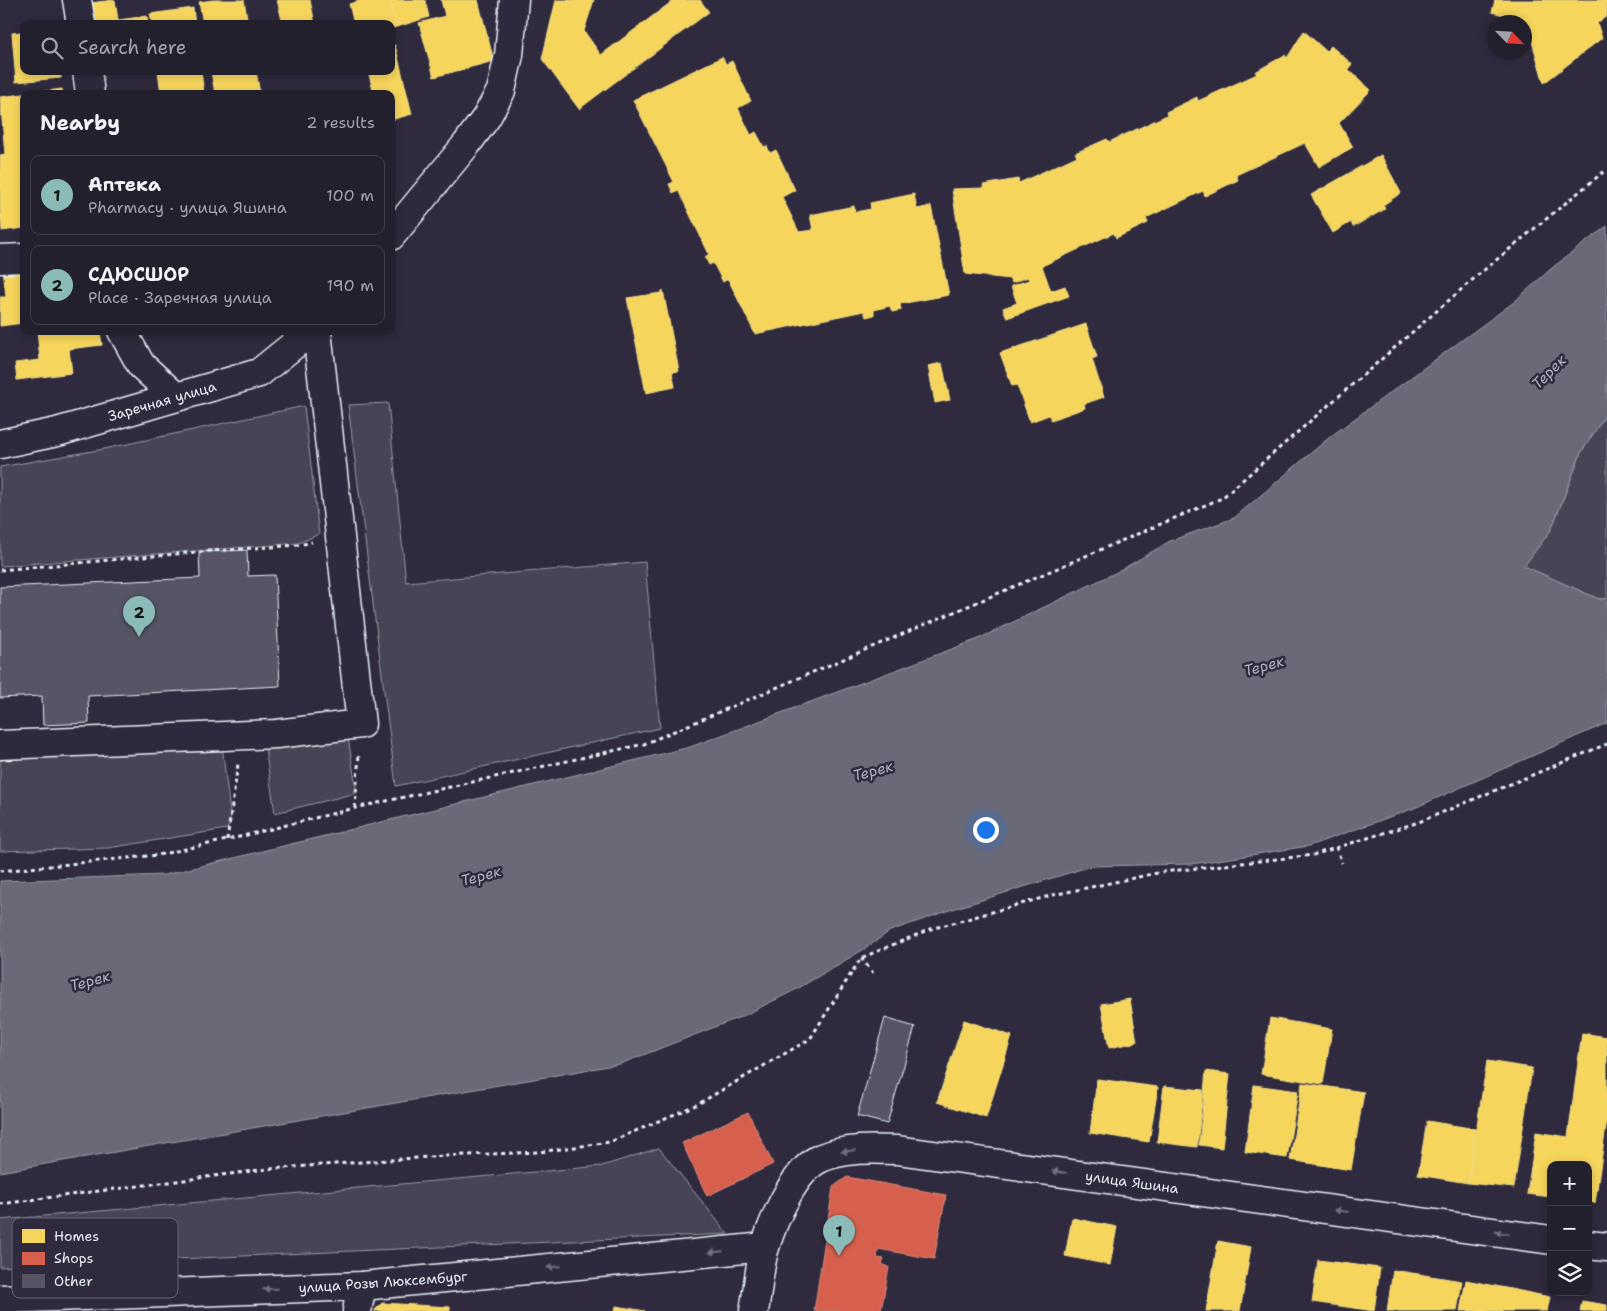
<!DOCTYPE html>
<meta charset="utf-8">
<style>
:root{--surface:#23202e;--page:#2f2d3a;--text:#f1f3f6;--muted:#a3a3aa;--line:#403e4a;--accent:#8bbbb9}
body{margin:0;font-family:"Shantell Sans",sans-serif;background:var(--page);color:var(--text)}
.controls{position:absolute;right:15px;bottom:15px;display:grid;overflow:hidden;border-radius:10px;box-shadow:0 2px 8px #0003}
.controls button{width:45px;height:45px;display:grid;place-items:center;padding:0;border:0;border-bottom:1px solid var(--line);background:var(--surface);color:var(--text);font:25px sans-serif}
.compass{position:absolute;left:1487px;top:15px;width:45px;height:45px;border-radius:50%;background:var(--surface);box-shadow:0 2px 8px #0003;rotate:115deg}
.you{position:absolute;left:985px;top:829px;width:18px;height:18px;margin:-12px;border:4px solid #fff;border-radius:50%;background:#1a73e8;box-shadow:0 0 0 8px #1a73e833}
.badge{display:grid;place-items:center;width:32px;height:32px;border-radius:50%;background:var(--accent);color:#111;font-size:16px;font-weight:700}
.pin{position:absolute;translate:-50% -41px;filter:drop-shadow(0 1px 2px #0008)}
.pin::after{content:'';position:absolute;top:26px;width:18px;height:15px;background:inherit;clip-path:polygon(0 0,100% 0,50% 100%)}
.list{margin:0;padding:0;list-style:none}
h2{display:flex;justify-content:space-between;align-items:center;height:65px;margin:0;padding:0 20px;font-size:21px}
h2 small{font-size:16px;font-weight:400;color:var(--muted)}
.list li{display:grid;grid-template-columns:32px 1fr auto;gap:15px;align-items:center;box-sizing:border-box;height:80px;margin:0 10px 10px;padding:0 10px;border:1px solid var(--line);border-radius:10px}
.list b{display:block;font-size:19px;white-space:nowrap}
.list p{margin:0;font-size:16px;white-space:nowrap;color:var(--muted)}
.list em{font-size:16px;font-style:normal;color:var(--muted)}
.icon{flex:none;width:28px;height:28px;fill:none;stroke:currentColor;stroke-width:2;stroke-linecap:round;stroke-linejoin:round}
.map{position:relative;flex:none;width:1607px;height:1311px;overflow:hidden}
.search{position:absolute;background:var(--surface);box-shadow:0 2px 8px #0003;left:20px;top:20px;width:375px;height:55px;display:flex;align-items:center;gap:12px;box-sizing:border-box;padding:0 18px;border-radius:10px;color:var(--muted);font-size:19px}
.panel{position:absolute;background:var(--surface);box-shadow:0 2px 8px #0003;left:20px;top:90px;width:375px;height:245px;border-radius:10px}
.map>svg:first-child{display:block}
</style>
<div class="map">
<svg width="1607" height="1311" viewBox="0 0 1607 1311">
<rect width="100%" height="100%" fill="#2f2a3d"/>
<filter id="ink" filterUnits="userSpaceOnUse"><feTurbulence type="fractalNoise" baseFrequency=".02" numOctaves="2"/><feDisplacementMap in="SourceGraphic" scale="10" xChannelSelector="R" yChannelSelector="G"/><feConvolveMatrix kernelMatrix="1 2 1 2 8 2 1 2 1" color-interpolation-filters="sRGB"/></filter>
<g filter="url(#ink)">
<g fill="#464455" stroke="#979aa6">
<path d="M388 403 406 582 645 562 660 728 396 786 348 405Z"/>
<path d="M304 406 319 534 299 543 0 566V467L104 449Z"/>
<path d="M1607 412V599H1599L1523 566 1551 530 1581 453Z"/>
<path d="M348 738 357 793 275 813 265 748Z"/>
<path d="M222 745 231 821 227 829 108 848 0 851V760Z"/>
<path d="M659 1148 728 1234 0 1267V1220L602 1166Z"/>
</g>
<path fill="#696978" stroke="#9c9fab" d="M1607 226V412L1581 453 1551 530 1524 566 1599 599H1607V723L1412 809 1309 846 1192 864 1091 866 953 909 890 931 866 948 797 989 743 1016 620 1064 0 1172V881L164 875 690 747 976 640 1121 570 1170 541 1234 518 1331 436 1514 302 1553 267Z"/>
<g fill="#f6d55c" stroke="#f2dd8b">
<path d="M115 0 118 20 147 16 148 24H92L89 3Z"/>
<path d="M213 0H244L248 24H203L199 2Z"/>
<path d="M277 0H310L315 24H283Z"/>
<path d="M362 0H390L397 27 391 28V24H354L349 4Z"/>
<path d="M390 0H425L429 17 397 27Z"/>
<path d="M441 0H478L494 61 434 77 419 23 445 16Z"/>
<path d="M556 0H594L584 31 601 55 674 0H700L709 12 579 109 542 59Z"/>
<path d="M1495 0H1607V16L1597 23 1602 38 1544 83 1526 21 1492 12Z"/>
<path d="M193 8 195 24H152L150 14Z"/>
<path d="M1304 31 1326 51 1331 46 1352 64 1348 69 1371 90 1339 123 1353 147 1319 167 1305 143 1236 175 1238 180 1205 196 1203 191 1146 218 1148 223 1116 238 1114 233 1042 266 1051 291 1065 286 1069 296 1007 318 1003 308 1017 303 1011 286 1029 280 1028 277 1012 283 1010 279 965 274 952 189 984 188 983 185 1018 179 1019 183 1077 156 1075 153 1107 139 1109 142 1167 115 1166 112 1197 97 1198 101 1257 74 1255 72 1285 55 1287 58Z"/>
<path d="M24 32V71H61V78L16 82 12 33Z"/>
<path d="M395 45 412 114 391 120V94H374L368 71H391V46Z"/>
<path d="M722 57 726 64 732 61 751 101 738 108 751 135 756 132 764 147 767 146 770 153 776 150 795 190 782 197 799 232 813 230 810 215 854 206 855 212 871 209 870 203 914 194 917 209 931 206 949 295 900 304 901 310 892 312 890 306 874 310V315L866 317 864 311 755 334 728 279 723 282 713 263 709 265 705 257 709 254 678 190 673 193 669 184 674 182 633 100Z"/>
<path d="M158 71H201L204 94H161Z"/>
<path d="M211 71H256L260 94H215Z"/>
<path d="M62 89 63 94H24V228L2 231 0 212V155L5 154 0 97Z"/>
<path d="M1381 155 1401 193 1383 205 1385 209 1353 227 1351 222 1333 233 1311 195Z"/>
<path d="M24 266V323L0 326V297H6L3 268Z"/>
<path d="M663 290 679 371 672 372 675 387 646 393 627 298 661 293Z"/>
<path d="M1086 324 1097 357 1092 359 1104 397 1084 404 1085 408 1051 420 1049 415 1030 422 1017 385 1012 386 1000 353Z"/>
<path d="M37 331H100L102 345 69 349 72 373 17 380 15 363 40 360Z"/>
<path d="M942 363 950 400 935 403 928 366Z"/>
<path d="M1130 999 1137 1042 1109 1048 1101 1004Z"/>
<path d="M1270 1018 1332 1029 1323 1084 1261 1074Z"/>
<path d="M964 1020 1012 1036 986 1118 937 1102Z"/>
<path d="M1582 1033 1607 1037V1120L1595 1203 1588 1202V1165H1551V1197L1527 1194 1536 1132 1568 1137Z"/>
<path d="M1487 1061 1532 1068 1514 1188 1468 1183Z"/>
<path d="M1206 1071 1230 1074 1222 1148 1199 1145Z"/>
<path d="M1097 1079 1158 1087 1149 1142 1090 1133Z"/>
<path d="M1302 1083 1364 1092 1351 1170 1290 1160Z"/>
<path d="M1254 1085 1298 1091 1287 1158 1245 1152Z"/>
<path d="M1164 1086 1203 1090 1197 1147 1157 1142Z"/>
<path d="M1427 1121 1476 1129 1468 1183 1418 1175Z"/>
<path d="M1072 1218 1117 1227 1110 1265 1065 1256Z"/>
<path d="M1218 1241 1251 1247 1240 1311H1206Z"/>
<path d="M1318 1260 1380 1268 1374 1311 1312 1302Z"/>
<path d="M1393 1270 1462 1281 1457 1311H1387Z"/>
<path d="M1466 1280 1550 1297 1547 1311H1460Z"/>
<path d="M1582 1301 1607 1305V1311H1580Z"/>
<path d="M382 1303 450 1307V1311H374Z"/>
<path d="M616 1306 645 1311H615Z"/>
</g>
<g fill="#d6604d" stroke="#db8c80">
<path d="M748 1112 773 1164 707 1196 682 1143Z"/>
<path d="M847 1177 946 1195 934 1259 878 1249 877 1258 884 1259 882 1264 889 1267 881 1311H814L833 1187Z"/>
</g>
<g fill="#575565" stroke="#e8f1f8">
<path d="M247 550 248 576 275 575 280 686 88 696 89 723 43 725 42 696 0 698V587L200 578 199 552Z"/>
<path d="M885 1018 915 1027 887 1124 857 1116Z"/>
</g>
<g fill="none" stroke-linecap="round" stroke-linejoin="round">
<defs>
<g id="minor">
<path d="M77 0 81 24"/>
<path d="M87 71 90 94"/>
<path d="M391 236 466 145 486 118 501 91 509 55 514 0"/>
<path d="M0 259 24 258"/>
<path d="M122 331 141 365 176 397"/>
<path d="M0 444 57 432 259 373 311 331"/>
<path d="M0 745 276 734 361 724 317 331"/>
<path d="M1588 1245 1607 1247"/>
<path d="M0 1299 362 1286 765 1247"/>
<path d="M357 1311 362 1286"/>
<path d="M754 1311C758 1290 759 1267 765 1247 774 1219 794 1170 821 1158 845 1148 872 1149 897 1150L1551 1240"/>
</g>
</defs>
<use href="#minor" stroke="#e8f1f8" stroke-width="31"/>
<g stroke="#e8f1f8" stroke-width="3" stroke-dasharray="4 4" stroke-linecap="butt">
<path d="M0 570 198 552 299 545 312 542"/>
<path d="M355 808 359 754"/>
<path d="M227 840 238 764"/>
<path d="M1336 847 1342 863"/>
<path d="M0 871 158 855 227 840 355 808 644 744 1222 498 1478 275 1607 169"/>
<path d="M861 958 873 973"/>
<path d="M0 1204 268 1169 443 1156 539 1152 610 1142 698 1104 810 1039 861 958 931 929 1053 895 1162 872 1313 855 1419 822 1607 744"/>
</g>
<use href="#minor" stroke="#2f2a3d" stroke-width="28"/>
</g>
<defs><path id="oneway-solid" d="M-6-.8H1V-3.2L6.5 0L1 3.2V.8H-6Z" transform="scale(1.25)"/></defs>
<g fill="#70707e">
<use href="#oneway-solid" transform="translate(848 1151) rotate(173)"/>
<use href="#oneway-solid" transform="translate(1059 1172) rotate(-172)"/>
<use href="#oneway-solid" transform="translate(1341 1211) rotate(-172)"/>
<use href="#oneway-solid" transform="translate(1502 1233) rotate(-172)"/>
<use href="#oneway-solid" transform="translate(716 1252) rotate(175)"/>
<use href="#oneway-solid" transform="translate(554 1267) rotate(175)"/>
<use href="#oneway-solid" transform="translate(270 1289) rotate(178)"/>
</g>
</g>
<g text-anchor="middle" stroke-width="5" stroke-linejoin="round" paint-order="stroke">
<g font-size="14" fill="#e8f1f8" stroke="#2f2a3d">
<text transform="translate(162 401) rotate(-16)" y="5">Заречная улица</text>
<text transform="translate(1132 1182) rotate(8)" y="5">улица Яшина</text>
<text transform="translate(383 1282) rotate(-4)" y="5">улица Розы Люксембург</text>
</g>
<g font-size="15" font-style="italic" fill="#afb4be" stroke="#2f2a3d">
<text transform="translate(1549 372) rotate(-45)" y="5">Терек</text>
<text transform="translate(1264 666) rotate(-15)" y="5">Терек</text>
<text transform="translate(873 771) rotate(-15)" y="5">Терек</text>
<text transform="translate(481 876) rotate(-15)" y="5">Терек</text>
<text transform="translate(90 981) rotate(-15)" y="5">Терек</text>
</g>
</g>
<rect x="12" y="1218" width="166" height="80" rx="8" fill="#2f2a3d" stroke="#666675" stroke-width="1"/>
<rect x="22" y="1229" width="23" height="14" fill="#f6d55c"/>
<rect x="22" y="1252" width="23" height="13" fill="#d6604d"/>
<rect x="22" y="1274" width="23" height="14" fill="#575565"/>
<g font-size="14" fill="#e8f1f8">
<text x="54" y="1241">Homes</text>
<text x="54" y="1263">Shops</text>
<text x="54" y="1286">Other</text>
</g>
</svg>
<div class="controls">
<button>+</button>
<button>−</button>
<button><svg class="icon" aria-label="layers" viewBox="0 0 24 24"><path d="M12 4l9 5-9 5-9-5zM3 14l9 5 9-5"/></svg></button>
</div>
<svg class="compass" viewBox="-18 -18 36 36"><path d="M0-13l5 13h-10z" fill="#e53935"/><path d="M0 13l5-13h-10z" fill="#a3a3aa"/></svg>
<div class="you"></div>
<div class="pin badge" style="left:839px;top:1256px">1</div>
<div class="pin badge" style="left:139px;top:637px">2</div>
<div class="search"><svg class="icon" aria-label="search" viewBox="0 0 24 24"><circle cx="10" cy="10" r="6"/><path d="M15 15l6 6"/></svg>Search here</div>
<section class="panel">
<h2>Nearby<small>2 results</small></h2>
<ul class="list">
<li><span class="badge">1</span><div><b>Аптека</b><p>Pharmacy · улица Яшина</p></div><em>100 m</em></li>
<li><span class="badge">2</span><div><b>СДЮСШОР</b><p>Place · Заречная улица</p></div><em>190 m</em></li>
</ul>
</section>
</div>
